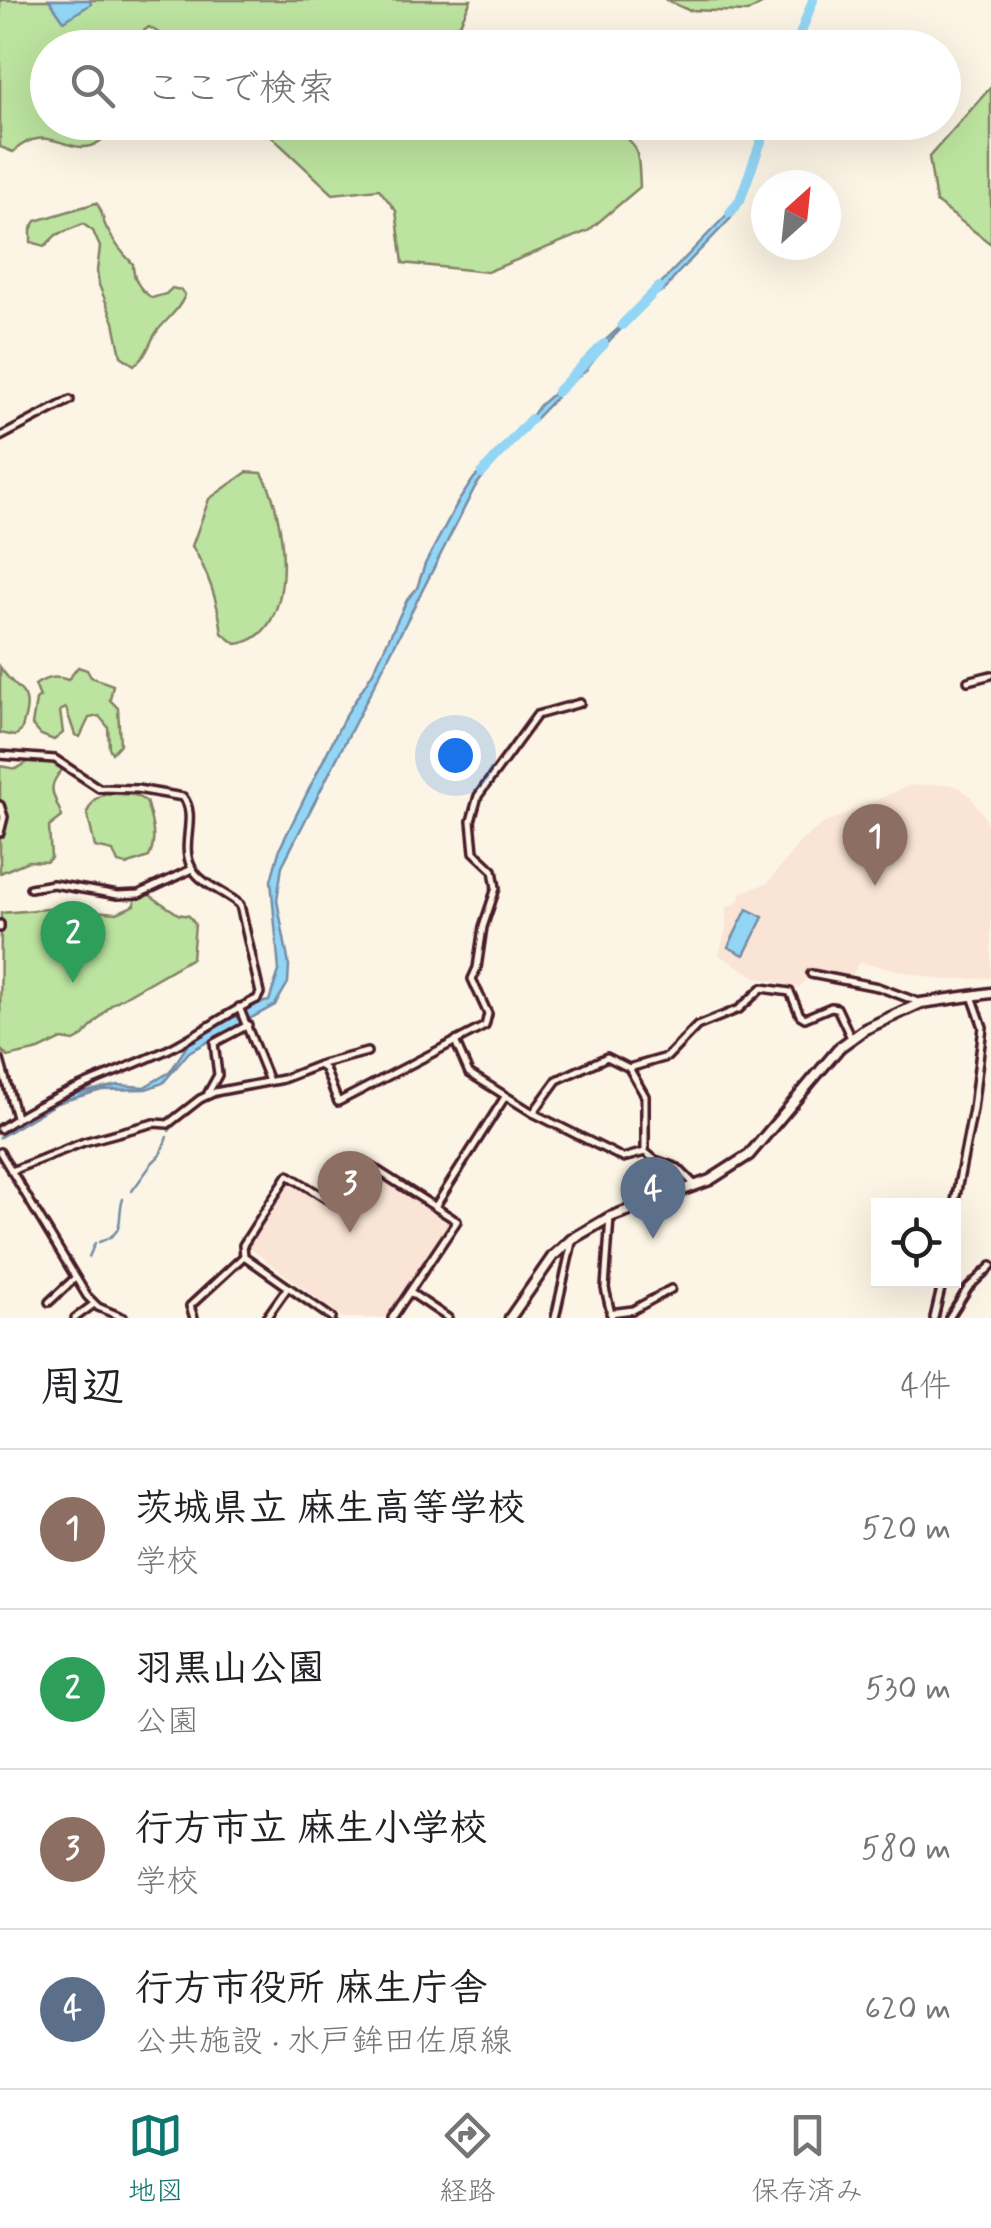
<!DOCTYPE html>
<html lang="ja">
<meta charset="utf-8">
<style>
:root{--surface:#fff;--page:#f6f6f6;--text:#202124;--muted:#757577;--line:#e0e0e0;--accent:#0f766e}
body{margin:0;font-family:Mynerve,"Klee One",sans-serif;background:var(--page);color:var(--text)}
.controls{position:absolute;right:30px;bottom:30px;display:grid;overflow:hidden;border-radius:0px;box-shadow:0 10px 40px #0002}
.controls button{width:90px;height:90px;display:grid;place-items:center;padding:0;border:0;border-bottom:2px solid var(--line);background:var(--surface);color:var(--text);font:50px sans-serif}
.compass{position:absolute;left:751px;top:170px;width:90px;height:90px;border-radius:50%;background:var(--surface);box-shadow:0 10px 40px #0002;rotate:27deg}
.you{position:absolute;left:455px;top:755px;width:35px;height:35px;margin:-25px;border:8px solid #fff;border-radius:50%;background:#1a73e8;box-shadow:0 0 0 15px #1a73e833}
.badge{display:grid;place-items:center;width:65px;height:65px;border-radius:50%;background:var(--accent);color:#fff;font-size:32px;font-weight:700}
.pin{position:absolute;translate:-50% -82px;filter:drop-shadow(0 2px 5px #0008)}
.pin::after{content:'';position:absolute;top:52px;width:35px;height:30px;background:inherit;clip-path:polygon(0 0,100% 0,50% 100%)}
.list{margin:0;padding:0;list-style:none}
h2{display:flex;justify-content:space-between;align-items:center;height:130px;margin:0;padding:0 40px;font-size:42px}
h2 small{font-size:32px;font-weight:400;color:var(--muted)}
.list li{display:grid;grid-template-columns:65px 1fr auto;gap:30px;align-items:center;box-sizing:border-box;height:160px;padding:0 40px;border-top:2px solid var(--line)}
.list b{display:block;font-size:38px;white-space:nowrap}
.list p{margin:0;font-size:32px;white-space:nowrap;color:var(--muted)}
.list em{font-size:32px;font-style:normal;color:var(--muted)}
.icon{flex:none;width:55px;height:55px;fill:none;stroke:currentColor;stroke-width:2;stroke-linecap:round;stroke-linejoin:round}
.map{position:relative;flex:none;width:991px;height:1318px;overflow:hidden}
.search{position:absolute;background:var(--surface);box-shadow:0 10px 40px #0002;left:30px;right:30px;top:30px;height:110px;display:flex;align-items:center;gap:25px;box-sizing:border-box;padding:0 35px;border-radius:55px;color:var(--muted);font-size:38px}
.sheet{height:770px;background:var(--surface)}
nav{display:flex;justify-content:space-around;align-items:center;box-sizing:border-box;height:140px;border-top:2px solid var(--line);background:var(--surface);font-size:28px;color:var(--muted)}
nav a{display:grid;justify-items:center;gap:5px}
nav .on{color:var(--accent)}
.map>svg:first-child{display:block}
</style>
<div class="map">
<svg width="991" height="1318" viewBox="0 0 991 1318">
<rect width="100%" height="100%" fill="#fcf5e5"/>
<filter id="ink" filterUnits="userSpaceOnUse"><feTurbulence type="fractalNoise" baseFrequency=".01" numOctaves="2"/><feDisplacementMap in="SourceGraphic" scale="20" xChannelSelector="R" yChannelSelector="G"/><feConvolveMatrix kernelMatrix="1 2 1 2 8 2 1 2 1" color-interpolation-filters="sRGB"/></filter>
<g filter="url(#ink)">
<g fill="#fae4d6">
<path d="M947 784 959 787 971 797 985 818 991 835V978L942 980 859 962 852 976 811 972 799 988 758 978 719 955 726 928V908L738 902 742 892 768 883 799 843 821 825 908 786Z"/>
<path d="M369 1165 453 1221 390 1313 384 1318H343L247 1246 289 1178 339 1209Z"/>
</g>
<g fill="#bce39f" stroke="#838165" stroke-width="2.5">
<path d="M0 0H471L457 30 471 47H182L149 27 122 47 48 48V122L115 123C111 128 105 139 99 142 71 161 48 118 13 152L0 147Z"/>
<path d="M666 0H769L747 12 688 10Z"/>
<path d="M991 87V244L936 202 929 157Z"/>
<path d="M257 123H598C638 142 638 142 640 187L588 231 487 272 403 263 396 211 379 189 333 194Z"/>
<path d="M96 203C104 211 101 217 106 227 113 241 122 253 133 264 133 279 139 289 152 298L166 294 172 288 181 290 185 295C179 310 168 318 158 330 148 343 149 355 134 365L121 356 114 322 99 285 97 271 100 247 93 231 83 224 56 235 45 246 31 242V229L36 221Z"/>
<path d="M247 472 262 473C286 513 302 636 236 644L222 633C218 601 209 574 192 546L209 499Z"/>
<path d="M0 667C19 697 36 686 21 731L15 736 0 733Z"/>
<path d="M78 667 87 670 91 677 113 685 110 700 118 708 120 744 112 753 109 748 108 727 99 716 89 718 80 737 75 735 66 708 60 711 63 733 54 740 41 735 32 725 36 700 40 697 35 685C46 677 56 675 68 680Z"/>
<path d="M33 759 63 765V769C44 789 55 795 62 817L49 827 51 858 46 862 28 861 0 873V827L7 821 0 800V766L16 769Z"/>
<path d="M106 793 134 795 146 801C151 819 158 840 149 857L126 865 118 863 113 851 95 847 87 812 94 800Z"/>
<path d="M148 894 178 914 189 916 195 924 192 958 112 1004 83 1036 74 1041 62 1039 39 1050 8 1057 0 1049 1 913 60 908 117 913 135 905V897Z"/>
</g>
<g fill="#93d5f5" stroke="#768ca4" stroke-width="2.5">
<path d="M49 0H90L91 4 64 21Z"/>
<path d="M738 203 731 218 676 275 666 289 655 295 610 340 586 370 567 386 493 463 475 487 282 866 277 900 289 965 288 983 275 1005 189 1052 163 1083 146 1089 102 1090 57 1103 0 1137V1133L56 1100 74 1094 118 1085 144 1087 170 1072 192 1038 205 1034 256 1004 269 1001 279 971 271 880 280 848 344 718 373 672 407 600 417 588 425 564 458 502 474 478 517 438 539 406 564 384 580 374 598 347 645 304 659 285Z"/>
<path d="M747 909 763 917 744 955 728 947Z"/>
</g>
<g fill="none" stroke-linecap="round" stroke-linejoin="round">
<g stroke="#768ca4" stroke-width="2.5">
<path d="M327 1067 333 1064"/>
<path d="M250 1088 280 1085 319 1070"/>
<path d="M202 1102 228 1093"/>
<path d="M169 1131 182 1116"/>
<path d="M152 1163 160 1155 167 1137"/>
<path d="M132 1191 151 1165"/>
<path d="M99 1242C128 1233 116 1218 123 1199"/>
<path d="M89 1257 95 1243"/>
<path d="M56 1300 74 1285"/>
</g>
<g stroke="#93d5f5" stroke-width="10">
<path d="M795 48 813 0"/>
<path d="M730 213 740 200 768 122"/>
<path d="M622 325 659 287"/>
<path d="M557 392 604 344"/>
<path d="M482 473 531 419"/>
</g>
<defs>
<g id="minor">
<path d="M0 437 70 400"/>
<path d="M968 681 991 675"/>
<path d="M0 755 55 759 99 788 137 789 183 797C198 815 180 845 191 866 200 885 225 891 240 905L260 993 257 999C227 1013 199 1034 169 1049 109 1077 55 1091 0 1129"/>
<path d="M0 805 4 817 0 833"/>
<path d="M30 888 53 884 118 895 139 894 192 869"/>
<path d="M0 924V928"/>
<path d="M811 974 878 987 921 1003"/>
<path d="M239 1007 269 1081"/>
<path d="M455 1041 469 1073 533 1113 623 1158 645 1152"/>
<path d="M0 1060 16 1117"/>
<path d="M322 1064 367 1052"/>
<path d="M629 1068 645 1096V1152"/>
<path d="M208 1093 218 1075 214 1043 248 1025"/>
<path d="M533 1113 557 1080 607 1057 629 1068 667 1057 697 1026 739 1009 762 988 790 992 800 1015 805 1018 831 1007 837 1008 852 1040"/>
<path d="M0 1152 87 1296 98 1307 124 1318"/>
<path d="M645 1152 655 1160 678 1168 695 1185"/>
<path d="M11 1171 84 1142 154 1123 168 1124 200 1099 215 1092 283 1079 319 1065 325 1069 338 1102 485 1026 488 1014 472 979 477 968 483 927 496 888 493 870 474 852 471 821 478 796 537 715 580 703"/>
<path d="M954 1206 973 1109 983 1027 972 996"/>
<path d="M435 1207 505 1097"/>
<path d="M610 1217 605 1288 612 1318"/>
<path d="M411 1293 448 1318"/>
<path d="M49 1302 75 1278"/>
<path d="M610 1313 633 1310 671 1289"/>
<path d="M75 1318 94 1304"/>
<path d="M194 1318 190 1306 244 1256"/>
<path d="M266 1318 288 1287"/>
<path d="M332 1318 244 1256 243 1245 288 1175 335 1204 340 1202 366 1163 457 1221 392 1318"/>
<path d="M555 1318 572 1242"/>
<path d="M934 1318 943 1280"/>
<path d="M949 1318 968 1288 991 1266"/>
</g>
<path id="major" d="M510 1318 553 1256 572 1239 610 1217 710 1180 749 1155 840 1047 865 1029 921 1003 991 993"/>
</defs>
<use href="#minor" stroke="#4a1f2b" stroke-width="12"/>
<use href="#major" stroke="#4a1f2b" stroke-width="15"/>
<use href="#minor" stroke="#fcf5e5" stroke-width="5"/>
<use href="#major" stroke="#fcf5e5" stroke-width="8"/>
</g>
</g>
</svg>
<div class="controls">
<button><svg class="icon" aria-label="locate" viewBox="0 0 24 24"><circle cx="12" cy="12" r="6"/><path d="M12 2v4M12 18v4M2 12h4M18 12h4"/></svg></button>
</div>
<svg class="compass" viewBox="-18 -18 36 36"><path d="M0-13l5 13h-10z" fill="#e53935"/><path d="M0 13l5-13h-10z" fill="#757577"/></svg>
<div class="you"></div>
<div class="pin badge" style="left:875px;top:886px;background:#8d6e63">1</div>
<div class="pin badge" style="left:73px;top:983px;background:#2e9e5b">2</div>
<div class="pin badge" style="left:350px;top:1233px;background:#8d6e63">3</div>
<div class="pin badge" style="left:653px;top:1239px;background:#5c6f8a">4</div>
<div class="search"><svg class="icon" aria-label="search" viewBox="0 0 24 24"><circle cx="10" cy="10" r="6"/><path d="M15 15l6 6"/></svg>ここで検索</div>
</div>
<section class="sheet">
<h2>周辺<small>4件</small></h2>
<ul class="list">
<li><span class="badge" style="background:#8d6e63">1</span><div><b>茨城県立 麻生高等学校</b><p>学校</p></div><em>520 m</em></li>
<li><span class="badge" style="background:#2e9e5b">2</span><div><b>羽黒山公園</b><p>公園</p></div><em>530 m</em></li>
<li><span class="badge" style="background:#8d6e63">3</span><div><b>行方市立 麻生小学校</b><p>学校</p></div><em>580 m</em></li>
<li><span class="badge" style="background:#5c6f8a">4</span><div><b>行方市役所 麻生庁舎</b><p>公共施設 · 水戸鉾田佐原線</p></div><em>620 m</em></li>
</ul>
</section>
<nav>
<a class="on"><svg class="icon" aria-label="map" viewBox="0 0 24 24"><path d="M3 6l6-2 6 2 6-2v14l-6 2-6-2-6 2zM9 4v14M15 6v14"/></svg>地図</a>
<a><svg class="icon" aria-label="directions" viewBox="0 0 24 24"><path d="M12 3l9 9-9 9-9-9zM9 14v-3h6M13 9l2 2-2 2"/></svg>経路</a>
<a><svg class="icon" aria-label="saved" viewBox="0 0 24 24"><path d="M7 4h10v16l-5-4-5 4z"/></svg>保存済み</a>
</nav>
